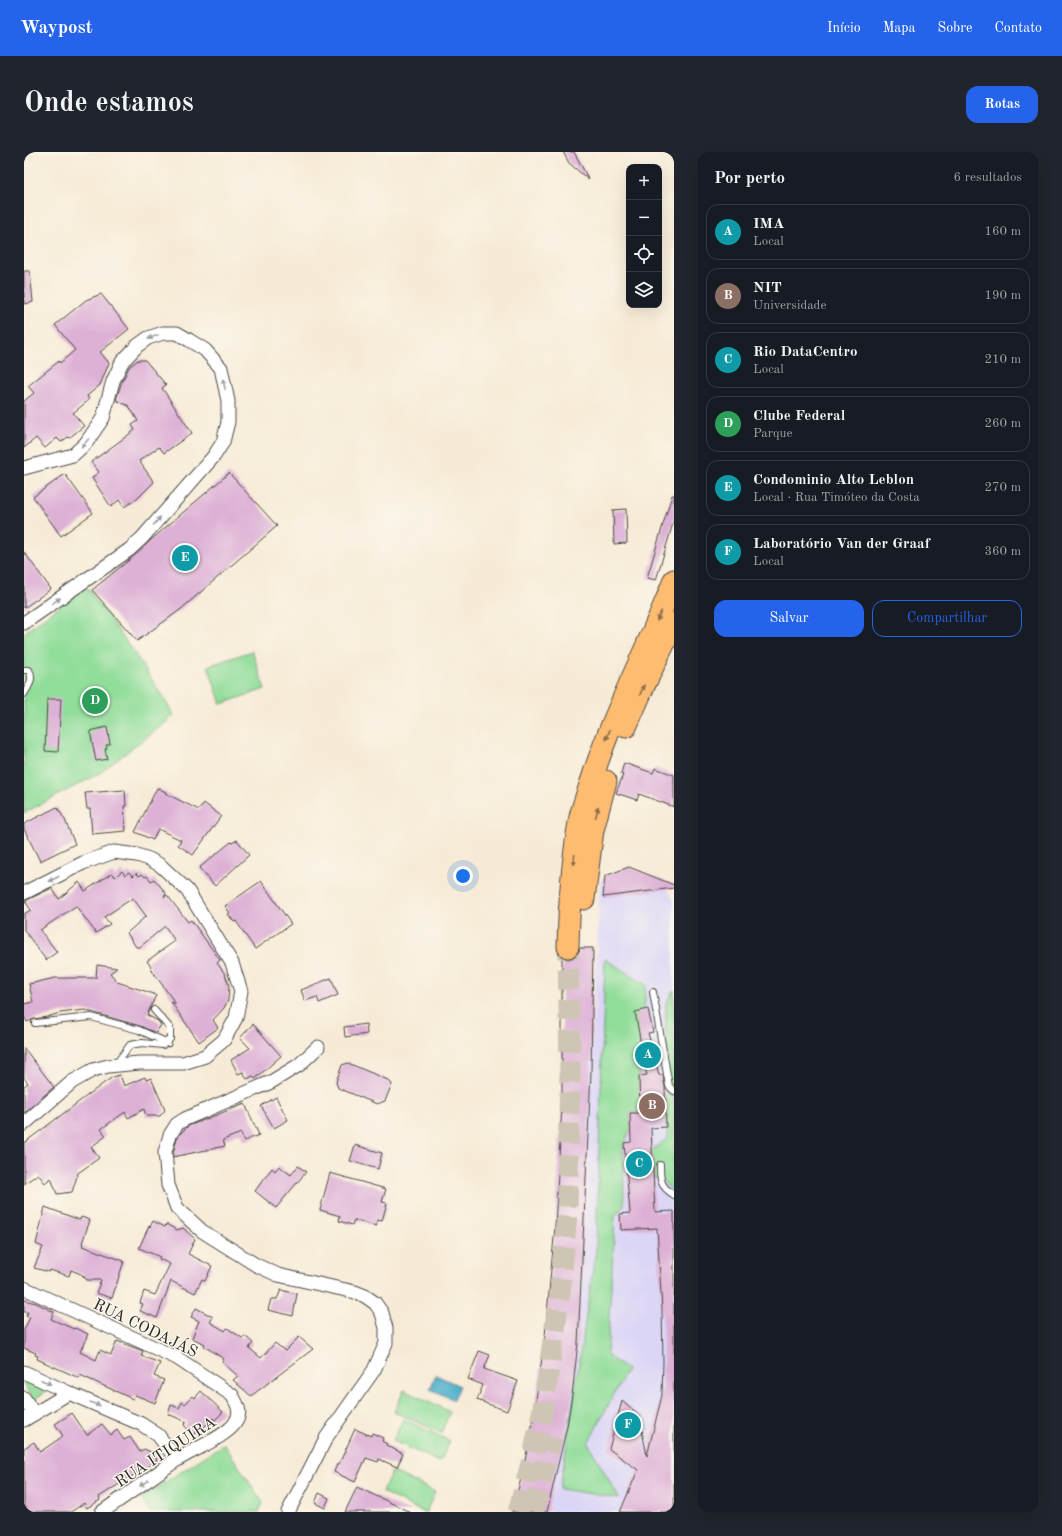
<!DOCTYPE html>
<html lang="pt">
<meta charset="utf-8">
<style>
:root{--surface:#171b24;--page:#20242c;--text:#f1f3f6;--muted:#9ea1a6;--line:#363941;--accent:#2563eb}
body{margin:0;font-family:"Old Standard TT",serif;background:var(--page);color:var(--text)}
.controls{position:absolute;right:12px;top:12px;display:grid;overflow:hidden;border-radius:8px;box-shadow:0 4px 16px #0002}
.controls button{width:36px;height:36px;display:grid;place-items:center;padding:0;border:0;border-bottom:1px solid var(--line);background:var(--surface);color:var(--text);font:20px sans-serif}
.you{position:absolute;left:439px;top:724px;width:14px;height:14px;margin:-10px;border:3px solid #fff;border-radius:50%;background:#1a73e8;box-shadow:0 0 0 6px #1a73e833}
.badge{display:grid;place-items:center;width:26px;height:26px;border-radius:50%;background:var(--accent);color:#fff;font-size:13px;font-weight:700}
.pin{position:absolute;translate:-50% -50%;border:2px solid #fff;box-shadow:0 1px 4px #0006}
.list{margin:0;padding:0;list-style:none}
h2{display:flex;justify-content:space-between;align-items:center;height:52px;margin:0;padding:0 16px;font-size:17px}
h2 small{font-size:13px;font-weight:400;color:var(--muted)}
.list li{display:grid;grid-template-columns:26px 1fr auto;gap:12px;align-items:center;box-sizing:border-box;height:56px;margin:0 8px 8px;padding:0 8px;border:1px solid var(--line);border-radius:12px}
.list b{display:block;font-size:15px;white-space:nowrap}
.list p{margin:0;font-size:13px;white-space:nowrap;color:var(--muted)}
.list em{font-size:13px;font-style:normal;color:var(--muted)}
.actions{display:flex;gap:8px;padding:12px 16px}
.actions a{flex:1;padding:9px 0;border:1px solid var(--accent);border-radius:12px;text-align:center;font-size:14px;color:var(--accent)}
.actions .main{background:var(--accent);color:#fff}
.icon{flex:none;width:22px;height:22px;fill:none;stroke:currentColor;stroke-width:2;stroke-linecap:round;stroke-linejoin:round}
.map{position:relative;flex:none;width:650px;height:1360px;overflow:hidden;border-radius:12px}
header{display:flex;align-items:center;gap:24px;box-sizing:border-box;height:56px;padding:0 20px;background:var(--accent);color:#fff}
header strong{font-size:19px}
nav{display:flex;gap:22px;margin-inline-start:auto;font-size:14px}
.intro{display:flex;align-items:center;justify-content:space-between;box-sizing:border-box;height:96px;padding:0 24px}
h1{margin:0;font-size:28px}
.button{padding:10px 18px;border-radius:12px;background:var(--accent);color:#fff;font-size:14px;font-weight:700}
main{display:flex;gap:24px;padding:0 24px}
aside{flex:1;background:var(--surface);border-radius:12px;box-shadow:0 4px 16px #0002}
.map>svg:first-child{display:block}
</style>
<header>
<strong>Waypost</strong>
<nav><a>Início</a><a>Mapa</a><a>Sobre</a><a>Contato</a></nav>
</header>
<div class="intro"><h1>Onde estamos</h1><a class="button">Rotas</a></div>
<main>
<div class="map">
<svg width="650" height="1360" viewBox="0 0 650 1360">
<rect width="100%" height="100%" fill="#fbf7ec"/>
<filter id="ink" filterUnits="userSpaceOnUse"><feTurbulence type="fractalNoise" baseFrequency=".025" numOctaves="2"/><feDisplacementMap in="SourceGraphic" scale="8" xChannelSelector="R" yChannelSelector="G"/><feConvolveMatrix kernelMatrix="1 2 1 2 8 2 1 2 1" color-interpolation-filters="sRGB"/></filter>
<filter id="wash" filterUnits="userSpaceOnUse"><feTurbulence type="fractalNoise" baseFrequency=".012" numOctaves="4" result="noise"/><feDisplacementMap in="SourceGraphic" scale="16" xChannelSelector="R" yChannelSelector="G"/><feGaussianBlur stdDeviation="0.9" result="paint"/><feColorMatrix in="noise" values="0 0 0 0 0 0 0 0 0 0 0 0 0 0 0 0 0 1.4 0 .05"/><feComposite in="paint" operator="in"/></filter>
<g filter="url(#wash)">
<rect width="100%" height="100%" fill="#f7ebd7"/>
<path fill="#dcd6f6" d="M605 715 638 728 650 748V1360H523L543 1274 548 1243 554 1191 576 730 581 724Z"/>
<g fill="#91dd9a" stroke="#5e8462">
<path d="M62 434C93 477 124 518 150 564L76 621 0 661V481Z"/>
<path d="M228 499 241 537 197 552 184 514Z"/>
<path d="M581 807 622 833 615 924 616 961H606L607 976 599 996 600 1054 591 1064 583 1203 603 1218 564 1291 595 1346 536 1337 572 1098Z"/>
<path d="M650 837V1040L638 1029 630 1026 628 998 644 986V980L642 975V852Z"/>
<path d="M0 1226 25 1237 11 1247H9L0 1234Z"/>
<path d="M380 1238 426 1260 417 1281 370 1260Z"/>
<path d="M379 1267 426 1289 416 1310 369 1289Z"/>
<path d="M200 1292 239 1351 235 1360H126L117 1346Z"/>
<path d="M368 1319 411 1340 402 1360H399L358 1340Z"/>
</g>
<path fill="#4badca" stroke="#3b6c7a" d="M412 1223 436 1234 430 1248 406 1237Z"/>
<g id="blocks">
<g fill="#ddb0d6">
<path d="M539 0H550L565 28 545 11Z"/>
<path d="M0 119H6L9 150 0 152Z"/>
<path d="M77 142 105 177 76 200 85 211 76 233 63 244 65 248 49 261 60 274 45 286 44 285 37 290 33 286 21 296 12 286 0 296V249L10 241 4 234 35 209 36 211 51 198 31 173 62 148Z"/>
<path d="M114 208H121L142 233 138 236 168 281 140 301 135 295 115 309 130 330 113 347 100 355 95 348 87 355 68 326 75 320 67 310 111 278 108 273 114 269 105 254 92 248 97 232 105 215Z"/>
<path d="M205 321 253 374 156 458 113 489 68 438 110 404 127 388Z"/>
<path d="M41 322 69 361 37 384 9 345Z"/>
<path d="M648 343H650V368L632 428 623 426Z"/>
<path d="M602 357 603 391 590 392 589 358Z"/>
<path d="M0 400 27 437 0 456Z"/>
<path d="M23 547H37L34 600 21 599Z"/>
<path d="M83 575 86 592 82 593 83 596 81 597 83 607 72 609 66 579Z"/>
<path d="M600 611 629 621 631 616 650 623V655L615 642 613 648 592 641 599 623 597 622Z"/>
<path d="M133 636 142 640 141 641 175 658 180 651 197 664 169 703 154 693 157 688 134 677 129 688 111 680Z"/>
<path d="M101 638 102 654H100L102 679 68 682 66 657H63L61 641Z"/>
<path d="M33 655 41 668 51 692 16 709 0 677V672Z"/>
<path d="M213 688 225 703 191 734 175 716 207 690 208 691Z"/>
<path d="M605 715 650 733V736L579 745 581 724Z"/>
<path d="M98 719 101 723 105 720 109 724 112 721 115 724 118 722 121 725 123 724 127 729 130 727 142 741 140 745 143 743 164 770 167 768 196 808 193 811 201 822 205 834 204 848 200 856 189 868 194 876 175 890 147 850 152 852 126 816 127 815 123 809 151 789 141 774 116 795H112L103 781 122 764 109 746 80 765 86 772 72 781 52 754 16 778 33 800 22 808 0 778V762L7 758 1 749 28 736 35 747 55 730 61 739 88 721 91 725Z"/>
<path d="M237 729 267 772 231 797 212 769 210 770 204 762 206 761 201 754Z"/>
<path d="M556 796H569L567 921 554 1191 548 1243 543 1274 523 1360H488L498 1323 509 1269 521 1184 531 1074 538 953V805L544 807 549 806 554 802Z"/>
<path d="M73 813 93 816 86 821 91 827 90 829 121 839 132 843 123 863 134 869 137 873 132 881 116 874 60 858 36 861 23 865 10 867 3 870 0 864V852L9 850 5 832 31 826H72Z"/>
<path d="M307 826 314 843 295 851 293 845 281 849 277 838Z"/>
<path d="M624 857 629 880 624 881 635 923H639L641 935 642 975 627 976 631 1060 650 1059V1360H596L614 1318 585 1297 598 1249 615 1264 623 1304 638 1243 639 1210 638 1158 633 1076 597 1078 596 1062 606 1061 600 991 607 990 606 961H616L615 924 623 923 615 893 617 892 611 860Z"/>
<path d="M229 872 257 904 231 927 229 924 223 927 219 920 214 922 207 908 226 896 216 886Z"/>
<path d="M342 872 343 882 321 885 320 875Z"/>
<path d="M0 896 30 935 0 961V934L4 931 0 926Z"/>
<path d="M324 911 364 928 368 932 361 949 353 952 314 936 312 930 318 913Z"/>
<path d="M96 923 100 934 121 925 122 928 127 926 141 958 136 964H122L120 957 104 966 101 960 77 977 82 984 67 995 75 1006 54 1021 48 1040 33 1042 27 1026 21 1031 14 1022 0 1032V991L80 931 89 925Z"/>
<path d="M252 945 264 968 250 976 237 954Z"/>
<path d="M221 952 235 983 220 989 217 981 199 988 201 994 149 1005V1001L153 986 157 981 164 974Z"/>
<path d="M331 993 358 1001 354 1017 326 1009Z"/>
<path d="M255 1014 267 1023 274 1014 282 1020 252 1056 231 1039 248 1016 251 1019Z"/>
<path d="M306 1021 362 1037 358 1050 363 1051 358 1069 353 1068 352 1074 330 1068 328 1073 315 1069 316 1064 296 1058Z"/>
<path d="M21 1055 56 1068 57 1065 66 1068 58 1091 59 1092 58 1094 100 1109 88 1146 72 1141 77 1128H63L57 1122 47 1118 45 1124 26 1118 25 1120 10 1116 19 1095 12 1092Z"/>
<path d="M129 1069 141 1075 142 1072 153 1078 159 1076 171 1087 164 1102 188 1114 181 1129 178 1127 171 1141 147 1129 133 1166 116 1159 119 1152 116 1151 120 1139 131 1143 146 1112 135 1107 136 1105 115 1096 125 1074 126 1075Z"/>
<path d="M257 1138 273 1142 269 1164 244 1158 247 1147H253Z"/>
<path d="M0 1148 12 1151 30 1160 27 1167 50 1177 51 1176 64 1182 56 1200 72 1208 76 1198 87 1203 93 1189 119 1199 117 1204 136 1211 130 1224 140 1228 131 1251 111 1243 109 1247 56 1223 55 1226 13 1207 14 1204 11 1203 12 1201 0 1196V1178L6 1165 2 1164 4 1160H0Z"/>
<path d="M172 1156 189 1165 186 1170 201 1179 203 1176 218 1186 221 1184 229 1191 225 1196 237 1206 251 1191 261 1199 275 1185 289 1197 227 1244 209 1228 214 1224 198 1210 200 1207 180 1194 181 1192 168 1186 175 1169 167 1165Z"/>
<path d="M455 1199 466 1203 460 1217 494 1229 483 1259 453 1248 459 1233 444 1227Z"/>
<path d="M177 1239 199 1260 191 1268 189 1266 177 1278 176 1276 169 1283 160 1273 163 1270 144 1262 147 1253 155 1256 158 1250 161 1252 169 1244 171 1246Z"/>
<path d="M48 1261 63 1283 78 1272 87 1283 93 1278 100 1288 106 1285 116 1300 120 1297 129 1301 133 1308 75 1345 76 1348 63 1356 60 1351 47 1360H5L0 1352V1296L10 1290 16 1300 39 1284 31 1272Z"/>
<path d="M331 1277 347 1284 348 1281 359 1286 358 1289 363 1292 362 1293 379 1302 373 1315 355 1307 354 1310 342 1306 331 1330 310 1320 313 1312H315Z"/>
<path d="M333 1335 386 1360H321Z"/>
<path d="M295 1341 305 1346 301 1356 291 1351Z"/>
</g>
</g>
</g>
<g filter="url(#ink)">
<use href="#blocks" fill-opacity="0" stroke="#4a4845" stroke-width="1"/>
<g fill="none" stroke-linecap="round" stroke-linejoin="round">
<g stroke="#cec5b5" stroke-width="21" stroke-dasharray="21 10" stroke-linecap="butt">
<path d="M494 1360 509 1304 519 1257 536 1141 543 1061 546 922 544 795"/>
<path d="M509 1360 528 1285"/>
</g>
<defs>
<g id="service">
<path d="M0 518H5C10 527 5 534 0 542"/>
<path d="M629 840 645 934 650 939"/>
<path d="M11 871 67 865 115 878 144 891"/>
<path d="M92 912 106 893 118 891 139 893 146 887V876L130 858"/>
<path d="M636 1013C636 1028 636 1034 650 1043"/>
</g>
<g id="minor">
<path d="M0 316 49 303 62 291 79 266 89 229 98 210 113 194 124 186 139 181H153L165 188 181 198 197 216 204 249V270L199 290 190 304 118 386 105 398 0 471"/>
<path d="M0 741 59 711 90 700 113 703 125 707 136 713 163 738 208 811 217 839 212 866 200 888 181 904 159 911H115L84 914 69 918 48 930 0 972"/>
<path d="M0 1136 153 1206 208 1243C214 1253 218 1261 211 1271 202 1285 166 1299 151 1309 127 1326 102 1343 78 1360"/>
<path d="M0 1220 45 1241"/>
<path d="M0 1246 10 1262"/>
<path d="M0 1268 45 1241 117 1272 134 1283 153 1308"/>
<path d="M264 1360 302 1286 350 1218 362 1191V1176L358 1161 351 1151 341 1144 331 1140 254 1123 232 1113 178 1079 153 1056 144 1033 141 1000 146 983 153 972 161 967 247 930 275 913 294 895"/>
</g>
<g id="trunk">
<path d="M602 575 620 534 650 471"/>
<path d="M560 747 569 678 582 629"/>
<path d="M544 795C545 752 548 708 556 665 559 653 563 642 567 630 589 560 624 496 650 428"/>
</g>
</defs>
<use href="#service" stroke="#4a4845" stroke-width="8"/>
<use href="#minor" stroke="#4a4845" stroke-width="15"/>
<use href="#trunk" stroke="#4a4845" stroke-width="23"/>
<use href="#service" stroke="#fff" stroke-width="6"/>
<use href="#minor" stroke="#fff" stroke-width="13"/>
<use href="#trunk" stroke="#fdbc70" stroke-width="21"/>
</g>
<defs><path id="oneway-solid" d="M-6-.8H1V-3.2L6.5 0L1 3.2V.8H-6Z"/></defs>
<g fill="#a0a0a0">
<use href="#oneway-solid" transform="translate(129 185) rotate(158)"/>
<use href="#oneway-solid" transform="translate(200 232) rotate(-102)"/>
<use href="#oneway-solid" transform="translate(61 291) rotate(131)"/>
<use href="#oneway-solid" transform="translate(133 369) rotate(-49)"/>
<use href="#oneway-solid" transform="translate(32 449) rotate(-35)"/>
<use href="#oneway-solid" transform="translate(30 727) rotate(152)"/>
<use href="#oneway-solid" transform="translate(22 1230) rotate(25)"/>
<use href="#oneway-solid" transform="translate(71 1252) rotate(23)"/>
<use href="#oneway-solid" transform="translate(120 1331) rotate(145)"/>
</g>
<g fill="#8a6c4a">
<use href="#oneway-solid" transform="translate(635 464) rotate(114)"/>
<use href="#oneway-solid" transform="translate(618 538) rotate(-66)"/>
<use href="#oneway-solid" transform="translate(584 583) rotate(110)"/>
<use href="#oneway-solid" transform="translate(573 660) rotate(-76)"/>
<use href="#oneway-solid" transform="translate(550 708) rotate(97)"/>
</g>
</g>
<g text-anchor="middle" stroke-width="3" stroke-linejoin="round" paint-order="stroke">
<g font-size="16" fill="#2b2b2b" stroke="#fbf7ec">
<text transform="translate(122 1175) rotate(26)" y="6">RUA CODAJÁS</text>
<text transform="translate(141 1299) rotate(-33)" y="6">RUA ITIQUIRA</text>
</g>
</g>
</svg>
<div class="controls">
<button>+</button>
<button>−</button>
<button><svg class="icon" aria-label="locate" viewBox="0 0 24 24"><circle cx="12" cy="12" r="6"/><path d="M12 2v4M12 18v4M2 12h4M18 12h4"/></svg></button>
<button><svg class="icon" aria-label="layers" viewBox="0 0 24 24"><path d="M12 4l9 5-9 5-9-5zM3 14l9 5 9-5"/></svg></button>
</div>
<div class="you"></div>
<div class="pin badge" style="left:624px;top:903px;background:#0f9aa8">A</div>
<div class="pin badge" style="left:628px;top:954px;background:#8d6e63">B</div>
<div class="pin badge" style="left:615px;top:1012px;background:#0f9aa8">C</div>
<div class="pin badge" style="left:71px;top:549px;background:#2e9e5b">D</div>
<div class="pin badge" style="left:161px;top:406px;background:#0f9aa8">E</div>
<div class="pin badge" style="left:604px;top:1273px;background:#0f9aa8">F</div>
</div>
<aside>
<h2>Por perto<small>6 resultados</small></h2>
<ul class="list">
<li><span class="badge" style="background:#0f9aa8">A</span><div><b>IMA</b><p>Local</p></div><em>160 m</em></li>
<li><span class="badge" style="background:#8d6e63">B</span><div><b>NIT</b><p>Universidade</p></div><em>190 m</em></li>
<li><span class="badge" style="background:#0f9aa8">C</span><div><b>Rio DataCentro</b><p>Local</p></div><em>210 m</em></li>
<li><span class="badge" style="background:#2e9e5b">D</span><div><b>Clube Federal</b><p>Parque</p></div><em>260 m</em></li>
<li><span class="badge" style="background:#0f9aa8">E</span><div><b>Condominio Alto Leblon</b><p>Local · Rua Timóteo da Costa</p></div><em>270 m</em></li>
<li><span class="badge" style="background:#0f9aa8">F</span><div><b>Laboratório Van der Graaf</b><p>Local</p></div><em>360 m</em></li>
</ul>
<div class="actions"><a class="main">Salvar</a><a>Compartilhar</a></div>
</aside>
</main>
